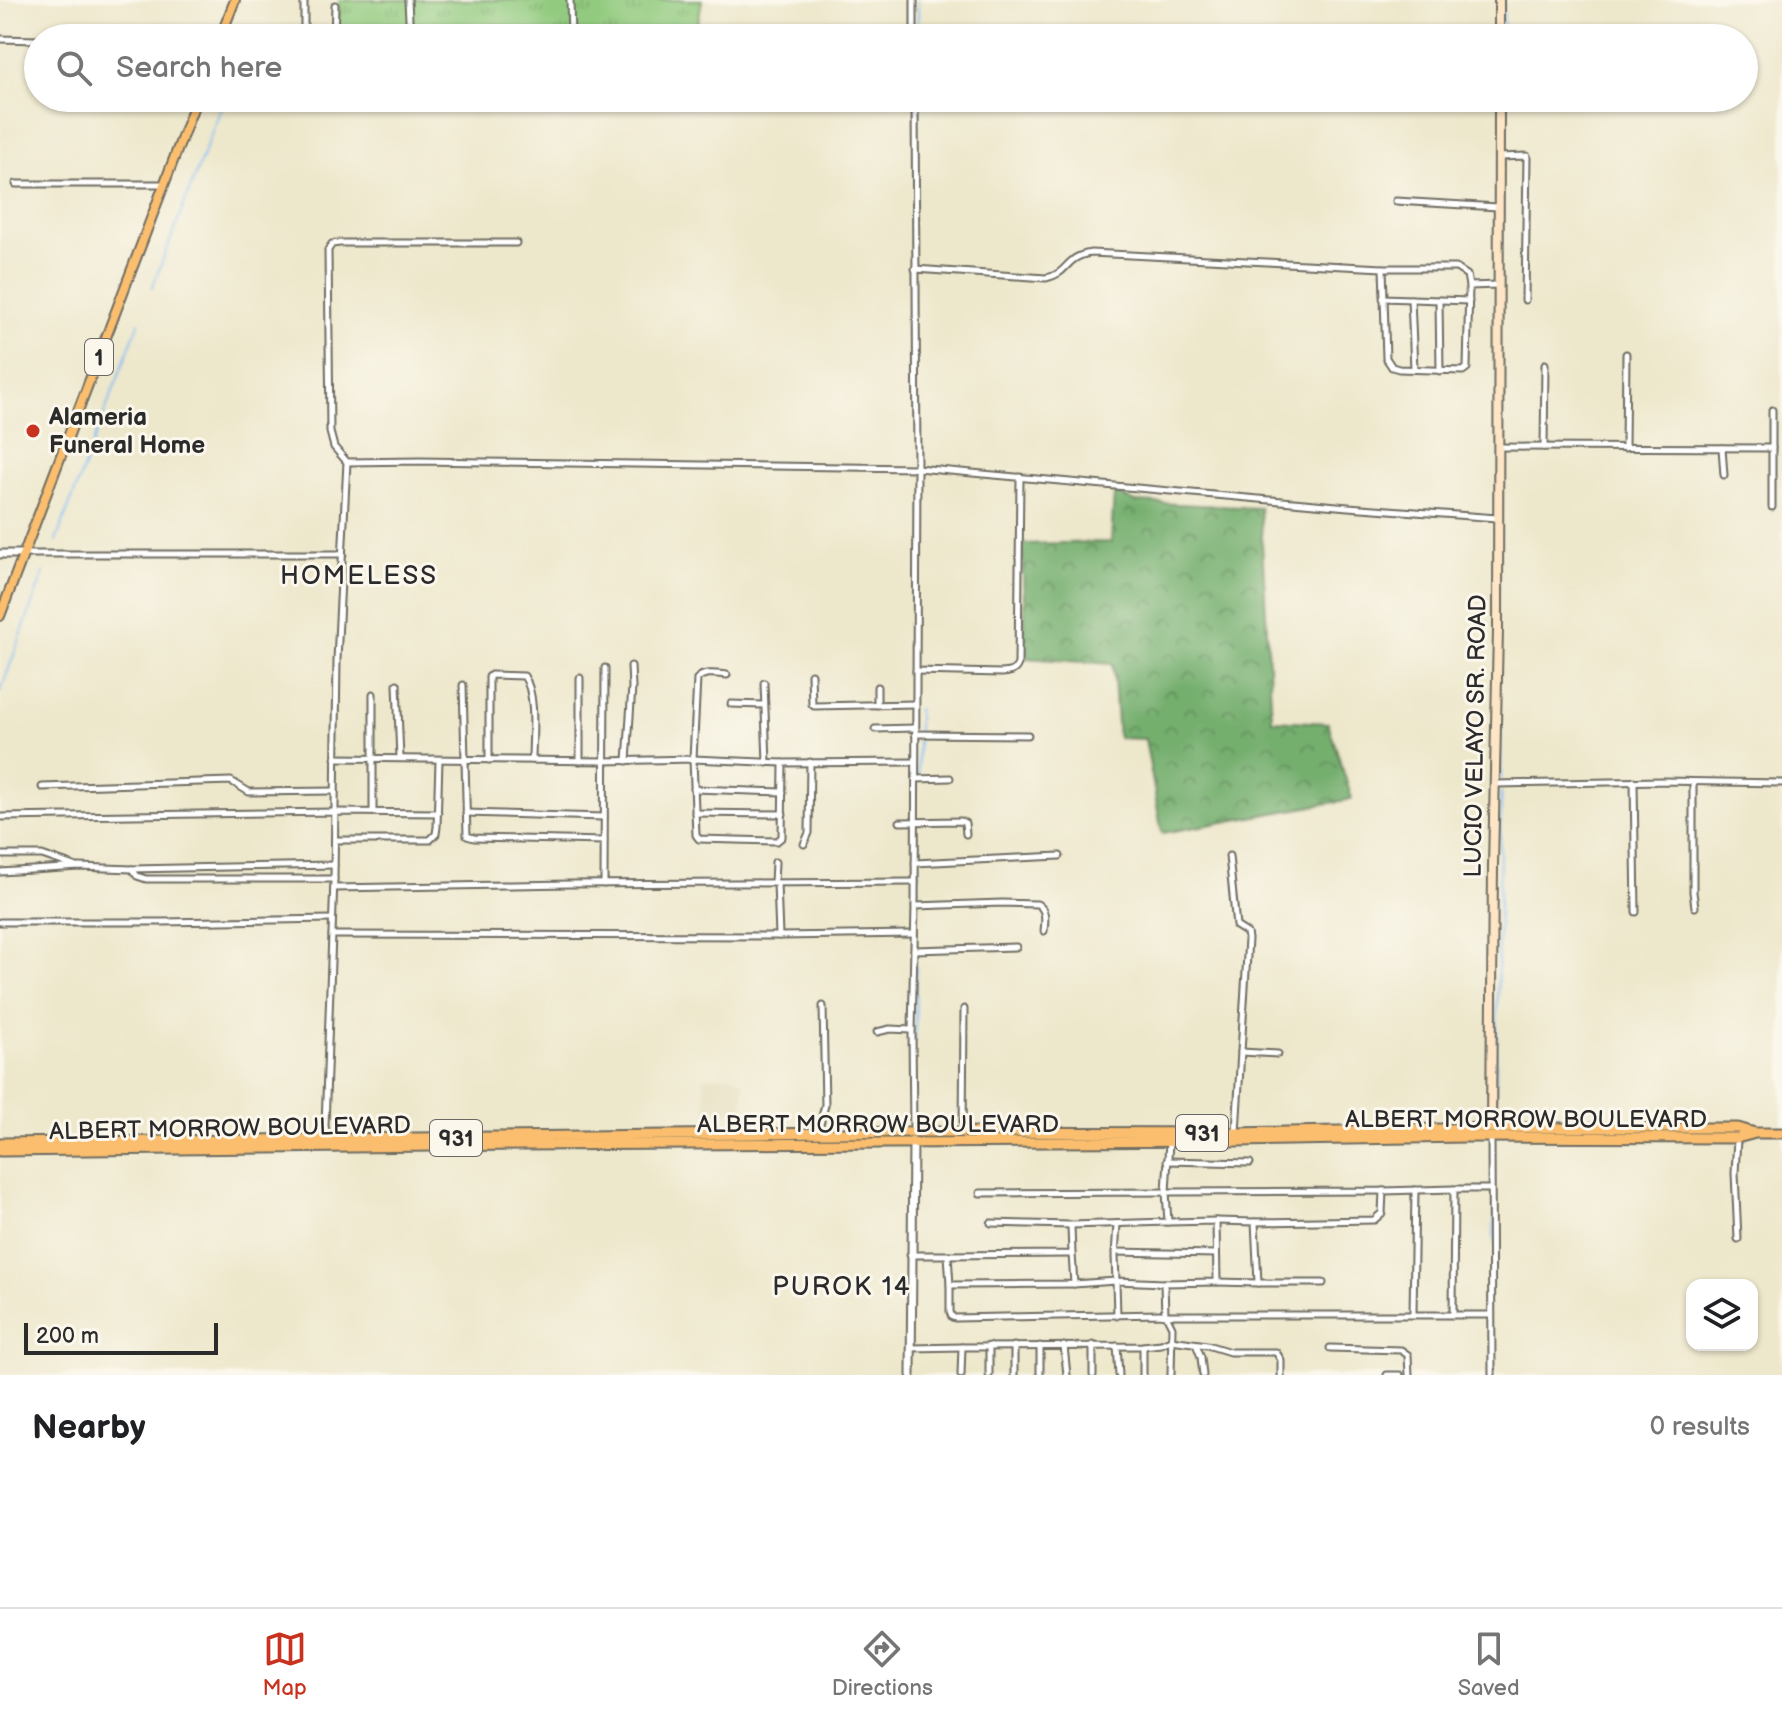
<!DOCTYPE html>
<style>
:root{--surface:#fff;--page:#f6f6f6;--text:#202124;--muted:#757577;--line:#e0e0e0;--accent:#c8321e}
body{margin:0;font-family:"Balsamiq Sans",sans-serif;background:var(--page);color:var(--text)}
.controls{position:absolute;right:24px;bottom:24px;display:grid;overflow:hidden;border-radius:16px;box-shadow:0 2px 6px #0004}
.controls button{width:72px;height:72px;display:grid;place-items:center;padding:0;border:0;border-bottom:2px solid var(--line);background:var(--surface);color:var(--text);font:40px sans-serif}
.scale{position:absolute;left:24px;bottom:20px;width:194px;box-sizing:border-box;padding-left:8px;border:4px solid #2b2b2b;border-top:0;font-size:22px;line-height:28px;white-space:nowrap;color:#2b2b2b;-webkit-text-stroke:6px #fbf7ec;paint-order:stroke}
.list{margin:0;padding:0;list-style:none}
h2{display:flex;justify-content:space-between;align-items:center;height:104px;margin:0;padding:0 32px;font-size:34px}
h2 small{font-size:26px;font-weight:400;color:var(--muted)}
.icon{flex:none;width:44px;height:44px;fill:none;stroke:currentColor;stroke-width:2;stroke-linecap:round;stroke-linejoin:round}
.map{position:relative;flex:none;width:1782px;height:1375px;overflow:hidden}
.search{position:absolute;background:var(--surface);box-shadow:0 2px 6px #0004;left:24px;right:24px;top:24px;height:88px;display:flex;align-items:center;gap:20px;box-sizing:border-box;padding:0 28px;border-radius:44px;color:var(--muted);font-size:30px}
.sheet{height:232px;background:var(--surface)}
nav{display:flex;justify-content:space-around;align-items:center;box-sizing:border-box;height:112px;border-top:2px solid var(--line);background:var(--surface);font-size:22px;color:var(--muted)}
nav a{display:grid;justify-items:center;gap:4px}
nav .on{color:var(--accent)}
.map>svg:first-child{display:block}
</style>
<div class="map">
<svg width="1782" height="1375" viewBox="0 0 1782 1375">
<defs>
<pattern id="grass-tufts" width="24" height="20" patternUnits="userSpaceOnUse" patternTransform="scale(2)"><rect width="24" height="20" fill="#92cb7f"/><path d="M3 7l-1-3M5 7V3M7 7l1-3M15 17l-1-3M17 17v-4M19 17l1-3" fill="none" stroke="#7eae6e"/></pattern>
<pattern id="forest-crowns" width="20" height="18" patternUnits="userSpaceOnUse" patternTransform="scale(2)"><rect width="20" height="18" fill="#75af6e"/><path d="M2 6a3 3 0 1 1 6 0M12 15a3 3 0 1 1 6 0" fill="none" stroke="#608f5b"/></pattern>
</defs>
<rect width="100%" height="100%" fill="#fbf7ec"/>
<filter id="ink" filterUnits="userSpaceOnUse"><feTurbulence type="fractalNoise" baseFrequency=".0125" numOctaves="2"/><feDisplacementMap in="SourceGraphic" scale="16" xChannelSelector="R" yChannelSelector="G"/><feConvolveMatrix kernelMatrix="1 2 1 2 8 2 1 2 1" color-interpolation-filters="sRGB"/></filter>
<filter id="wash" filterUnits="userSpaceOnUse"><feTurbulence type="fractalNoise" baseFrequency=".006" numOctaves="4" result="noise"/><feDisplacementMap in="SourceGraphic" scale="32" xChannelSelector="R" yChannelSelector="G"/><feGaussianBlur stdDeviation="1.8" result="paint"/><feColorMatrix in="noise" values="0 0 0 0 0 0 0 0 0 0 0 0 0 0 0 0 0 1.4 0 .05"/><feComposite in="paint" operator="in"/></filter>
<g filter="url(#wash)">
<rect width="100%" height="100%" fill="#ede7cb"/>
<path fill="#e2dcba" d="M733 1076 743 1082V1112L706 1113 704 1077Z"/>
<path fill="url(#grass-tufts)" stroke="#5e7b55" stroke-width="2" d="M339 0H702L695 38H338Z"/>
<path fill="url(#forest-crowns)" stroke="#506d4c" stroke-width="2" d="M1114 493 1136 502 1260 508 1272 720 1328 723 1352 799 1162 833 1145 739 1118 738 1113 664 1026 658 1022 544 1111 542Z"/>
<g fill="none" stroke-linecap="round" stroke-linejoin="round">
<g stroke="#81bbf2" stroke-width="2">
<path d="M918 38V0"/>
<path d="M1503 38 1504 0"/>
<path d="M918 120V98"/>
<path d="M1503 126V98"/>
<path d="M152 288 225 98"/>
<path d="M56 541 139 322"/>
<path d="M0 693 44 572"/>
<path d="M918 709V731"/>
<path d="M1500 712 1501 779"/>
<path d="M918 775V741"/>
<path d="M918 849V860"/>
<path d="M918 889V867"/>
<path d="M915 1042 916 967"/>
<path d="M1495 1126 1501 792"/>
<path d="M1494 1242V1146"/>
</g>
</g>
</g>
<g filter="url(#ink)">
<g fill="none" stroke-linecap="round" stroke-linejoin="round">
<defs>
<g id="minor">
<path d="M304 0V38"/>
<path d="M408 0 410 38"/>
<path d="M570 0 571 38"/>
<path d="M914 0V38"/>
<path d="M334 38 335 5"/>
<path d="M716 38H731"/>
<path d="M0 39 38 40"/>
<path d="M1499 157 1527 156 1525 300"/>
<path d="M16 184H163"/>
<path d="M1396 201 1498 207"/>
<path d="M1383 268 1386 358 1392 367 1399 369 1463 371 1467 368 1469 286"/>
<path d="M915 269 1046 278C1070 273 1064 257 1091 253L1383 268H1456L1467 275 1469 286 1498 285"/>
<path d="M1383 298 1469 301"/>
<path d="M1411 299 1414 369"/>
<path d="M1439 301 1440 371"/>
<path d="M1772 410V507"/>
<path d="M1499 447 1772 448"/>
<path d="M1544 447 1545 364"/>
<path d="M1625 448 1626 354"/>
<path d="M1722 448 1724 475"/>
<path d="M347 462 420 461 917 468 1348 507 1497 518"/>
<path d="M24 554H343"/>
<path d="M916 671 1002 673C1010 672 1015 672 1018 664L1020 477"/>
<path d="M811 674 812 704 814 706 915 704"/>
<path d="M727 675C717 674 704 671 697 679L693 759 696 835 699 839 777 841 782 837 783 763"/>
<path d="M580 678V761"/>
<path d="M764 683 767 763"/>
<path d="M397 684 400 758"/>
<path d="M463 685 467 836 474 838 604 841"/>
<path d="M877 687V705"/>
<path d="M373 694V812"/>
<path d="M731 704 764 705"/>
<path d="M875 729 915 728"/>
<path d="M915 734 1028 735"/>
<path d="M335 758 604 761 693 759 783 763 915 762"/>
<path d="M489 760V677L491 675 524 676C537 695 532 737 532 760"/>
<path d="M627 761 632 687 631 666"/>
<path d="M916 779 950 778"/>
<path d="M1634 781 1636 912"/>
<path d="M1693 782V892L1695 907"/>
<path d="M1495 784 1662 781 1782 783"/>
<path d="M42 787 231 781 249 792 334 791"/>
<path d="M694 789 783 792"/>
<path d="M466 813 604 817"/>
<path d="M695 813 783 814"/>
<path d="M0 817 335 812 438 813"/>
<path d="M900 822 961 821 965 823 966 834"/>
<path d="M335 840H430L436 834 437 827 439 760"/>
<path d="M804 844 809 833 810 762"/>
<path d="M0 855H42L74 866"/>
<path d="M1229 856 1236 926 1247 933 1248 939 1236 1132"/>
<path d="M915 863 1060 856"/>
<path d="M132 869 137 876 146 879H334"/>
<path d="M0 872 79 867 132 869 334 865"/>
<path d="M774 883 775 862"/>
<path d="M777 883 779 936"/>
<path d="M604 884 605 668"/>
<path d="M334 888 570 884 915 882"/>
<path d="M915 906 1002 903 1037 904C1047 909 1045 922 1044 931"/>
<path d="M0 922H162L332 919"/>
<path d="M332 935 779 936 914 934"/>
<path d="M914 950 1016 947"/>
<path d="M877 1032 890 1029 912 1030"/>
<path d="M1241 1052 1278 1054"/>
<path d="M913 1131 912 1030 915 906 917 468 915 98"/>
<path d="M963 1132 964 1009"/>
<path d="M820 1133V1124L825 1105 823 1006"/>
<path d="M1491 1137 1492 1375"/>
<path d="M1737 1139 1735 1173 1738 1239"/>
<path d="M328 1140 325 1126 334 879 337 660 347 462 334 447 330 432 328 250 332 244 340 243H516"/>
<path d="M1167 1161 1250 1163"/>
<path d="M1454 1189H1490"/>
<path d="M980 1193 1383 1191 1454 1189 1453 1314"/>
<path d="M1216 1221 1255 1222 1258 1283 1217 1282"/>
<path d="M1255 1222 1374 1220 1382 1213 1383 1191"/>
<path d="M991 1223 1071 1225 1168 1222 1166 1192 1169 1142"/>
<path d="M1115 1252 1216 1254"/>
<path d="M1072 1254 1074 1284"/>
<path d="M910 1255H948"/>
<path d="M1164 1283 1217 1282 1216 1221 1168 1222"/>
<path d="M1258 1283H1323"/>
<path d="M950 1285 948 1255 1072 1254 1071 1226"/>
<path d="M1413 1314 1415 1190"/>
<path d="M1165 1315H1491"/>
<path d="M1166 1315 1172 1327 1171 1375"/>
<path d="M1117 1316 1116 1281 1164 1283 1165 1315 1160 1314 955 1318 952 1317 950 1312V1285L1074 1284 1116 1281 1115 1256 1117 1224"/>
<path d="M1196 1344 1201 1357 1203 1375"/>
<path d="M989 1346V1375"/>
<path d="M1064 1346 1067 1375"/>
<path d="M1117 1346 1119 1375"/>
<path d="M911 1348 962 1347"/>
<path d="M1330 1348 1401 1350 1408 1355 1409 1375"/>
<path d="M961 1375 962 1347 1143 1346 1161 1344 1171 1340 1207 1345 1230 1352H1276L1281 1360V1375"/>
<path d="M1014 1375V1346"/>
<path d="M1040 1375V1346"/>
<path d="M1093 1375V1345"/>
<path d="M1143 1375V1346"/>
<path d="M1387 1375H1400"/>
</g>
<g id="tertiary">
<path d="M0 554H24"/>
<path d="M911 1375 913 1141"/>
</g>
<g id="secondary">
<path d="M1499 0V38"/>
<path d="M1491 1128 1493 866 1498 630 1499 98"/>
</g>
<g id="primary">
<path d="M220 38 235 0"/>
<path d="M0 616 197 98"/>
</g>
<g id="trunk">
<path d="M0 1143 913 1132 1236 1133 1491 1128H1738L1755 1133H1782"/>
<path d="M0 1151 525 1145 1235 1141 1467 1137 1737 1138 1752 1134"/>
</g>
</defs>
<use href="#minor" stroke="#6f6d63" stroke-width="9"/>
<use href="#tertiary" stroke="#6f6d63" stroke-width="11"/>
<use href="#secondary" stroke="#6f6d63" stroke-width="12"/>
<use href="#primary" stroke="#6f6d63" stroke-width="12"/>
<use href="#trunk" stroke="#6f6d63" stroke-width="13"/>
<use href="#minor" stroke="#fff" stroke-width="5"/>
<use href="#tertiary" stroke="#fff" stroke-width="7"/>
<use href="#secondary" stroke="#fde5c5" stroke-width="8"/>
<use href="#primary" stroke="#fabe6e" stroke-width="8"/>
<use href="#trunk" stroke="#fabe6e" stroke-width="9"/>
</g>
</g>
<circle fill="#c8321e" stroke="#fbf7ec" stroke-width="3" cx="33" cy="431" r="8"/>
<g text-anchor="middle" stroke-width="6" stroke-linejoin="round" paint-order="stroke">
<g fill="#fbf7ec" stroke="#696865" stroke-width="2">
<rect x="85" y="339" width="28" height="36" rx="6"/>
<rect x="1176" y="1115" width="52" height="36" rx="6"/>
<rect x="430" y="1120" width="52" height="36" rx="6"/>
</g>
<g font-size="22" font-weight="bold" fill="#2b2b2b">
<text x="99" y="365">1</text>
<text x="1202" y="1141">931</text>
<text x="456" y="1146">931</text>
</g>
<g font-size="24" font-weight="bold" fill="#2b2b2b" stroke="#fbf7ec" text-anchor="start">
<text x="49" y="425">Alameria<tspan x="49" dy="28">Funeral Home</tspan></text>
</g>
<g font-size="24" fill="#2b2b2b" stroke="#fbf7ec">
<text transform="translate(1475 736) rotate(-89)" y="8">LUCIO VELAYO SR. ROAD</text>
<text x="1526" y="1127">ALBERT MORROW BOULEVARD</text>
<text x="878" y="1132">ALBERT MORROW BOULEVARD</text>
<text transform="translate(230 1128) rotate(-1)" y="8">ALBERT MORROW BOULEVARD</text>
</g>
<g font-size="26" letter-spacing="2" fill="#2b2b2b" stroke="#fbf7ec">
<text x="359" y="584">HOMELESS</text>
<text x="842" y="1295">PUROK 14</text>
</g>
</g>
</svg>
<div class="controls">
<button><svg class="icon" aria-label="layers" viewBox="0 0 24 24"><path d="M12 4l9 5-9 5-9-5zM3 14l9 5 9-5"/></svg></button>
</div>
<div class="scale">200 m</div>
<div class="search"><svg class="icon" aria-label="search" viewBox="0 0 24 24"><circle cx="10" cy="10" r="6"/><path d="M15 15l6 6"/></svg>Search here</div>
</div>
<section class="sheet">
<h2>Nearby<small>0 results</small></h2>
<ul class="list">
</ul>
</section>
<nav>
<a class="on"><svg class="icon" aria-label="map" viewBox="0 0 24 24"><path d="M3 6l6-2 6 2 6-2v14l-6 2-6-2-6 2zM9 4v14M15 6v14"/></svg>Map</a>
<a><svg class="icon" aria-label="directions" viewBox="0 0 24 24"><path d="M12 3l9 9-9 9-9-9zM9 14v-3h6M13 9l2 2-2 2"/></svg>Directions</a>
<a><svg class="icon" aria-label="saved" viewBox="0 0 24 24"><path d="M7 4h10v16l-5-4-5 4z"/></svg>Saved</a>
</nav>
